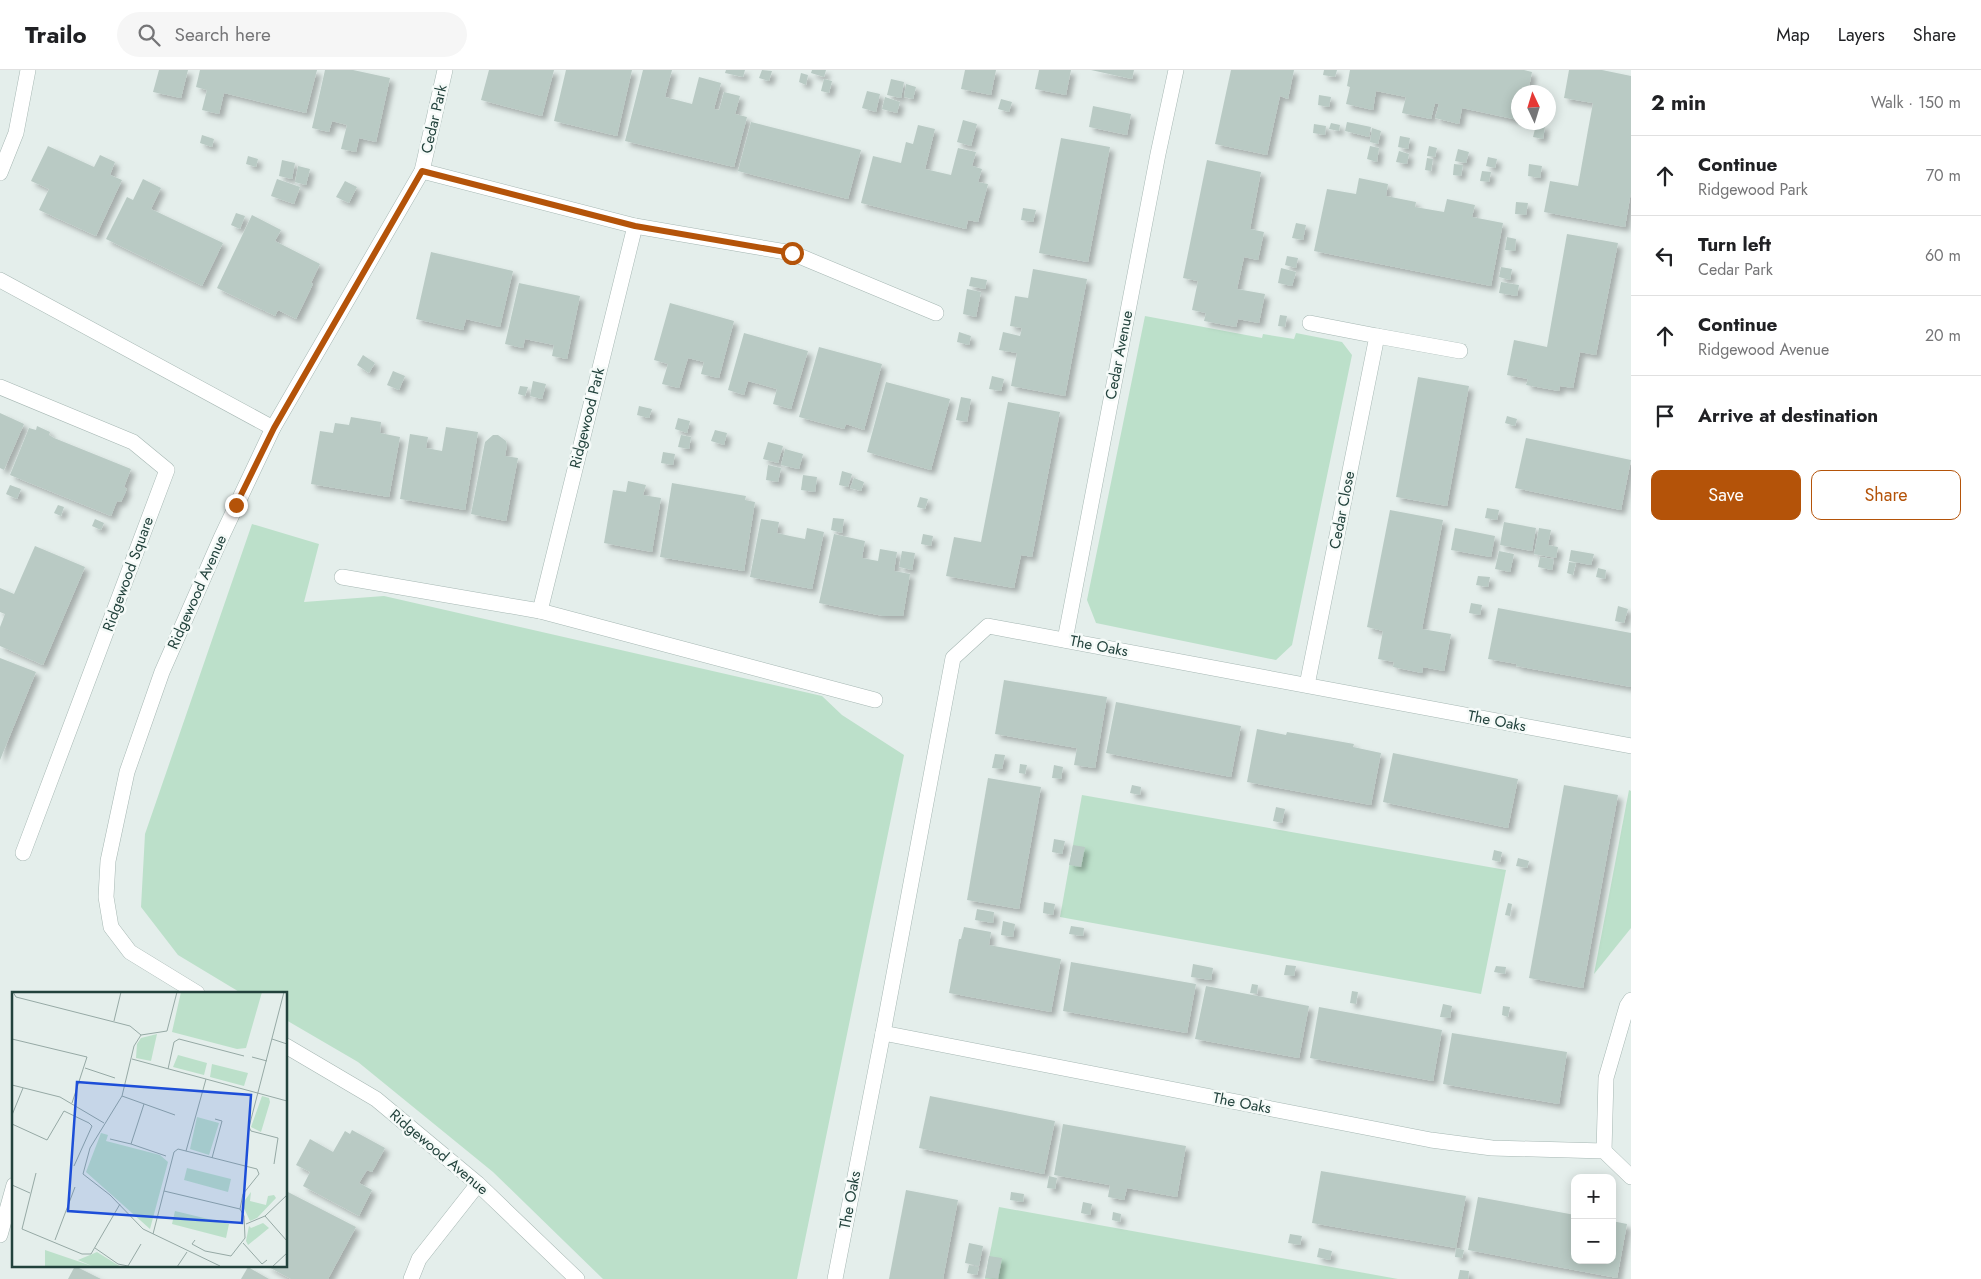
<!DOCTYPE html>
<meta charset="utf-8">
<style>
:root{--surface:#fff;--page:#f6f6f6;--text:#202124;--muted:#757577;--line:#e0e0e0;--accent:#b45309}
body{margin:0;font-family:Jost,sans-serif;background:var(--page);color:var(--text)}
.controls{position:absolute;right:15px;bottom:15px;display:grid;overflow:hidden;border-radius:10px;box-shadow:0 2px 12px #0003}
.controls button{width:45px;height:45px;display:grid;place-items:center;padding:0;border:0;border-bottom:1px solid var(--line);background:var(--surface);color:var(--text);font:25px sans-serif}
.compass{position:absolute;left:1511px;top:15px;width:45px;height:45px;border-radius:50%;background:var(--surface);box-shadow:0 2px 12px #0003;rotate:356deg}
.stop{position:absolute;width:15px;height:15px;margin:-11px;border:4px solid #b45309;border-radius:50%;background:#fff}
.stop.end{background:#b45309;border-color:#fff;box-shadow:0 1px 5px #0008}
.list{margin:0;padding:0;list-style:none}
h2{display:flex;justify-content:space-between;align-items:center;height:65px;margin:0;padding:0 20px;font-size:21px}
h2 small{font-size:16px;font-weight:400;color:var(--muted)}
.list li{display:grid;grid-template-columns:32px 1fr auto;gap:15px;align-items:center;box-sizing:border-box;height:80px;padding:0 20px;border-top:1px solid var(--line)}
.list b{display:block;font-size:19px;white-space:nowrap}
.list p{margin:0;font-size:16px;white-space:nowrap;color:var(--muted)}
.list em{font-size:16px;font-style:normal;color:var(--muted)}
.actions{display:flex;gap:10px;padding:15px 20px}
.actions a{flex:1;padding:11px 0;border:1px solid var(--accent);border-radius:10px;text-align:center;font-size:18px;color:var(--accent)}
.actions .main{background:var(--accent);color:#fff}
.icon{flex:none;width:28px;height:28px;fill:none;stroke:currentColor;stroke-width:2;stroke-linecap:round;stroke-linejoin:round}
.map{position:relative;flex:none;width:1631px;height:1209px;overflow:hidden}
header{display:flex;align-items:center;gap:30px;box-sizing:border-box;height:70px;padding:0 25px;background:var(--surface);border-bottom:1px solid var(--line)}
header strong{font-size:24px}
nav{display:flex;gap:28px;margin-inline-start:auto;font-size:18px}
.search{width:350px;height:45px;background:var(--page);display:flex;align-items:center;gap:12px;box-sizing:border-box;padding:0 18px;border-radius:28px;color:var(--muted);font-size:19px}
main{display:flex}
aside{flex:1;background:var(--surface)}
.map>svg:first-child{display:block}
</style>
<header>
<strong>Trailo</strong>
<div class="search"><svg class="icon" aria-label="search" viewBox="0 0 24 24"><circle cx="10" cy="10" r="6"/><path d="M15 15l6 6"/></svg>Search here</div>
<nav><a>Map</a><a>Layers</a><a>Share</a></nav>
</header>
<main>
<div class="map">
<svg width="1631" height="1209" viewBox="0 0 1631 1209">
<defs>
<filter id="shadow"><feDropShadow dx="4.5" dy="4.5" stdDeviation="2.5" flood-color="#0004"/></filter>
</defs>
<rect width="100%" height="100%" fill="#e4eeeb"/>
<g fill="#bce0ca">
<path d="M1145 246 1262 268 1263 264 1294 269 1296 263 1342 272 1352 285 1292 575 1276 590 1096 553 1087 530Z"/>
<path d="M252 454 319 474 304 532 384 526 822 626 842 645 904 685 797 1209H603L493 1102 358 992 286 950V923H241L178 885 141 837 145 764Z"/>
<path d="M1629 720 1631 721V858L1594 904Z"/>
<path d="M1082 725 1506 800 1481 924 1060 847Z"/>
<path d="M999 1137 1398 1209H985Z"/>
</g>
<g fill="#b9cac4" filter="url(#shadow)">
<path d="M159 0H188L181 28 153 22Z"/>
<path d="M200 0H317L306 43 224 23 219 44 202 40 207 20 196 17Z"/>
<path d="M325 0H353L390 8 376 72 359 68 356 82 341 79 347 55 332 51 329 62 312 58Z"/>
<path d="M489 0H554L542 46 481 30Z"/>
<path d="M566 0H632L617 66 554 51Z"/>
<path d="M643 0H672L665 27 692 34 699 7 721 13 714 39 719 40 724 22 740 26 735 44 747 47 734 97 625 71Z"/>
<path d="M726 0H745L743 7 725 3Z"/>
<path d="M762 0 772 1 769 11 759 8Z"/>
<path d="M812 0H826L824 7 811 3Z"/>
<path d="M965 0H996L991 25 961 19Z"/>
<path d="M1039 0H1071L1066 25 1035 19Z"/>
<path d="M1091 0H1134L1132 9Z"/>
<path d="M1231 0H1294L1288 29 1280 26 1267 85 1215 74Z"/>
<path d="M1324 0H1337L1335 7 1323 5Z"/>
<path d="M1350 0H1524L1532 2 1528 22H1518V50L1462 38 1459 54 1435 48 1439 34 1435 33 1431 49 1402 43 1406 27 1376 21 1373 40 1346 34 1350 17 1347 16Z"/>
<path d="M1569 0H1602L1631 6V122L1625 157 1544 142 1550 111 1578 116 1588 60 1593 33 1564 28Z"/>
<path d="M801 3 808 5 806 15 799 12Z"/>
<path d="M824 9 832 11 829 23 821 21Z"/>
<path d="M891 9 904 12 901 28 887 25Z"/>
<path d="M906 14 916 17 913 29 904 27Z"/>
<path d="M867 21 880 24 876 42 862 38Z"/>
<path d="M1319 25 1331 27 1329 37 1318 35Z"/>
<path d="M885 27 900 32 897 43 882 39Z"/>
<path d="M1001 29 1012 32 1009 42 998 39Z"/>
<path d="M1093 36 1131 44 1127 65 1089 57Z"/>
<path d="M963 50 977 54 971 76 957 72Z"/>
<path d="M751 52 861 80 848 129 738 101Z"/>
<path d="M1347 52 1371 57 1369 67 1345 61Z"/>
<path d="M1331 53 1340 55 1339 61 1329 59Z"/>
<path d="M1314 54 1326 56 1325 65 1313 63Z"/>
<path d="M918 55 935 59 925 99 951 105 958 78 976 82 972 96 982 99 978 112 988 114 978 152 968 150 966 159 861 133 873 86 901 93 906 72 913 74Z"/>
<path d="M1536 55 1545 56 1543 69 1533 67Z"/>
<path d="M1372 58 1381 61 1378 74 1370 72Z"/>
<path d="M202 65 214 69 212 77 200 73Z"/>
<path d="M1400 66 1410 68 1408 79 1398 77Z"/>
<path d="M1061 68 1110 77 1088 192 1039 183Z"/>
<path d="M48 76 94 97 100 85 115 92 110 105 122 110 96 166 39 140 49 119 31 111Z"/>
<path d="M1370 76 1379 78 1377 92 1367 89Z"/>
<path d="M1429 76 1437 78 1435 87 1427 86Z"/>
<path d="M1458 79 1469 82 1466 93 1455 91Z"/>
<path d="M1399 81 1409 84 1407 94 1396 92Z"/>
<path d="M248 86 258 89 256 97 246 94Z"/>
<path d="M1488 87 1497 89 1495 98 1486 96Z"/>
<path d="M1427 88 1433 89 1431 101 1425 100Z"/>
<path d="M282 90 295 93 292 109 279 106Z"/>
<path d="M1207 90 1261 102 1250 159 1264 162 1258 190 1244 187 1237 219 1265 224 1259 253 1238 249 1236 257 1204 251 1206 243 1192 240 1198 211 1183 208Z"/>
<path d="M1454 94 1463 95 1461 106 1453 105Z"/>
<path d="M1529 94 1542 96 1540 108 1528 106Z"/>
<path d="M298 96 310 99 306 115 295 112Z"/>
<path d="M1482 101 1491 102 1489 112 1480 111Z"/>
<path d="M1359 108 1388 114 1386 126 1416 132 1415 137 1444 142 1447 129 1475 135 1472 147 1503 153 1491 216 1314 181 1327 119 1356 124Z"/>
<path d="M143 109 161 118 151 139 223 173 202 216 106 169 127 127 133 130Z"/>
<path d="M277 109 300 117 294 134 271 126Z"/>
<path d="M345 111 357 117 349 133 336 127Z"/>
<path d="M1516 132 1528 133 1526 145 1515 144Z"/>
<path d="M1023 138 1036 140 1033 152 1021 150Z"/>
<path d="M236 143 245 146 240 159 231 155Z"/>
<path d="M252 145 281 160 275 171 320 194 311 213 313 214 296 249 278 240 275 246 217 218Z"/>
<path d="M1296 153 1306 155 1303 170 1292 168Z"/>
<path d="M1567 164 1618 173 1596 285 1580 282 1573 318 1560 316 1559 321 1526 315 1528 309 1507 305 1514 270 1547 277Z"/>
<path d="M1507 167 1516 169 1515 181 1505 180Z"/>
<path d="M431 182 513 201 500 257 466 249 463 260 416 249Z"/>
<path d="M1287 186 1298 188 1296 198 1285 195Z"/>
<path d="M1501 197 1512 199 1510 210 1499 207Z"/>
<path d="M1281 198 1296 202 1292 216 1278 213Z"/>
<path d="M1033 199 1087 209 1065 326 1011 316 1017 283 999 280 1003 262 1020 266 1022 258 1010 256 1015 226 1028 228Z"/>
<path d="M971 207 987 210 985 219 969 216Z"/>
<path d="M1501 212 1519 215 1517 226 1499 223Z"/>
<path d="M519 213 580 226 567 289 552 286 554 275 525 269 523 278 505 274Z"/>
<path d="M967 219 981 222 976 247 963 244Z"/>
<path d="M670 233 734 251 719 308 701 304 704 292 688 288 679 318 662 314 668 294 654 290Z"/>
<path d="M1280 245 1287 246 1285 257 1278 256Z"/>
<path d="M959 262 971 266 969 275 957 272Z"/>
<path d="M744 263 808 281 791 339 773 334 777 319 748 311 744 325 728 320Z"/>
<path d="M819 277 882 294 864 360 846 354 844 359 799 347Z"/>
<path d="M363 285 375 293 369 303 357 295Z"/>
<path d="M393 301 405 306 399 320 387 315Z"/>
<path d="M992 306 1004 309 1001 321 989 319Z"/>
<path d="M1418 307 1469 316 1447 436 1396 427Z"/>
<path d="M533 311 546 314 542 329 530 326Z"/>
<path d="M886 312 950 329 931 400 867 382Z"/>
<path d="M520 316 528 317 525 326 518 324Z"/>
<path d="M961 327 971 329 967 352 956 350Z"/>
<path d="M1008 332 1060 342 1032 487 1021 485 1014 518 946 506 954 467 981 472Z"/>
<path d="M639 336 652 339 649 348 637 345Z"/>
<path d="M0 343 24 354 4 400 0 398Z"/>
<path d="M1507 346 1517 349 1515 356 1505 353Z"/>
<path d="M351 347 381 352 380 363 400 367 389 427 311 414 320 361 333 363 335 353 349 355Z"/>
<path d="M678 348 690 351 687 363 675 359Z"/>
<path d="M37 356 50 362 49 365 54 368 131 399 124 417 127 419 121 432 117 431 111 446 10 405 29 358 36 360Z"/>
<path d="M446 357 478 362 465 440 400 429 410 364 428 367 426 378 442 381Z"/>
<path d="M715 360 727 363 724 375 711 371Z"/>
<path d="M493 365H498L506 371 507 375 505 386 518 388 506 451 471 444 485 372Z"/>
<path d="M681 365 691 367 689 379 678 377Z"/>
<path d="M1526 368 1631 390 1621 440 1515 418Z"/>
<path d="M768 372 783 376 778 393 763 389Z"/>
<path d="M785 379 803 384 799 399 781 395Z"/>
<path d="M663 382 675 384 673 395 661 393Z"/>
<path d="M768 395 781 398 778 412 766 410Z"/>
<path d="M842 401 852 404 848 417 839 415Z"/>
<path d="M803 405 817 407 815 422 801 420Z"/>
<path d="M854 408 864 412 861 421 850 418Z"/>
<path d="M628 411 646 415 643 425 661 428 652 482 604 473 613 420 626 422Z"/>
<path d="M672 413 746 426 745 430 755 432 744 501 660 487Z"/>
<path d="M10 415 21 419 17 429 6 424Z"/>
<path d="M920 427 928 429 925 439 917 437Z"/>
<path d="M58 435 64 437 61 446 54 443Z"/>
<path d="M1487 438 1499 440 1497 450 1485 448Z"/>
<path d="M1390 440 1443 450 1422 559 1451 564 1444 601 1423 597 1422 603 1393 597 1394 592 1378 589 1383 561 1367 557Z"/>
<path d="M833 448 844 449 842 463 831 460Z"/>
<path d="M95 449 104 453 101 460 92 456Z"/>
<path d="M761 449 779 452 777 463 790 466 805 469 807 458 824 462 812 519 750 507Z"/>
<path d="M1504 452 1536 458 1532 481 1500 475Z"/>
<path d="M1455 458 1495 466 1491 487 1451 480Z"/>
<path d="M1539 458 1551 460 1548 475 1558 477 1556 488 1534 484Z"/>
<path d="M834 464 865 471 862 488 878 491 880 479 897 482 894 501 910 504 903 546H883L819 533Z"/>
<path d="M923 464 933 466 931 476 921 474Z"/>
<path d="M35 476 85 497 43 595 0 576V557L5 544 0 542V518L14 524Z"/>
<path d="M1571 480 1594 484 1591 495 1569 491Z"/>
<path d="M902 481 915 483 912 500 899 497Z"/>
<path d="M1499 481 1514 484 1510 502 1495 499Z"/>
<path d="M1540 487 1554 489 1552 500 1538 497Z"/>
<path d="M1569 492 1576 493 1573 505 1567 503Z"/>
<path d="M1598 498 1606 500 1605 509 1596 507Z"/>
<path d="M1478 506 1490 507 1488 517 1476 515Z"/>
<path d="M1471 533 1482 535 1480 545 1469 543Z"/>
<path d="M1618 536 1628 539 1624 553 1615 551Z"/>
<path d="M1498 538 1631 563V617L1516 596 1517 594 1488 589Z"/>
<path d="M0 588 36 602 0 690Z"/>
<path d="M1004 610 1107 627 1095 698 1074 695 1077 678 995 664Z"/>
<path d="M1116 632 1241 656 1231 707 1106 683Z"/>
<path d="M1257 659 1286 665 1287 662 1354 674 1353 677 1381 683 1371 735 1247 712Z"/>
<path d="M1393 683 1518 709 1508 758 1383 732Z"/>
<path d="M995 684 1005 685 1002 699 992 698Z"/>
<path d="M1020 694 1027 695 1025 704 1019 703Z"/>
<path d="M1054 695 1063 697 1061 709 1052 708Z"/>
<path d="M988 708 1041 717 1019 839 967 830Z"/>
<path d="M1132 715 1141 717 1140 725 1130 723Z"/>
<path d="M1564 715 1618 725 1583 918 1529 908Z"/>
<path d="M1276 737 1285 739 1282 753 1273 751Z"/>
<path d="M1054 769 1065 771 1062 784 1052 782Z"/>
<path d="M1073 775 1085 777 1081 797 1069 795Z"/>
<path d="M1494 780 1502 782 1500 792 1492 790Z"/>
<path d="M1518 788 1529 791 1527 798 1516 796Z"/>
<path d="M1044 832 1055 834 1053 845 1043 843Z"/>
<path d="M1508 833 1512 834 1510 846 1505 845Z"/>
<path d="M977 839 994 842 993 853 975 850Z"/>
<path d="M1003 851 1015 854 1013 867 1001 865Z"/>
<path d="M1071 856 1084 858 1083 866 1069 864Z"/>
<path d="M964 857 991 862 989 875 1061 889 1051 942 949 923 959 869H961Z"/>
<path d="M1071 892 1196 914 1187 963 1063 941Z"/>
<path d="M1193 894 1213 898 1211 910 1191 907Z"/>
<path d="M1286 895 1296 896 1294 906 1284 905Z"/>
<path d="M1496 896 1506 897 1505 904 1494 902Z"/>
<path d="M1252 914 1258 915 1257 924 1250 923Z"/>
<path d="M1206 916 1309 936 1299 988 1195 969Z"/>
<path d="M1352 921 1358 922 1356 934 1350 933Z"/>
<path d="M1443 934 1452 936 1450 948 1440 947Z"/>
<path d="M1503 936 1510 937 1508 947 1502 945Z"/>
<path d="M1319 937 1442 960 1433 1011 1310 988Z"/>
<path d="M1452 963 1567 982 1559 1034 1443 1014Z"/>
<path d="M930 1026 1055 1051 1044 1104 919 1078Z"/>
<path d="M1063 1054 1186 1076 1177 1127 1127 1118 1124 1130 1108 1127 1110 1115 1054 1105Z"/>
<path d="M352 1060 385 1078 372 1102 367 1100 359 1113 372 1120 359 1146 303 1116 310 1102 296 1095 310 1069 333 1082 345 1061 350 1064Z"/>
<path d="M1321 1101 1466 1126 1456 1178 1464 1180 1462 1188 1455 1187 1456 1178 1312 1153Z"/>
<path d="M1049 1106 1057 1108 1055 1119 1047 1118Z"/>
<path d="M906 1120 958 1130 943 1209H889Z"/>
<path d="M286 1121 356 1157 328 1209H291L265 1195H286Z"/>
<path d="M1011 1122 1024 1124 1023 1132 1010 1130Z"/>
<path d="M1478 1127 1575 1145V1190H1612V1151L1627 1154 1617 1208 1468 1180Z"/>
<path d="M1083 1132 1092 1134 1090 1145 1081 1143Z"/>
<path d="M1113 1142 1121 1144 1120 1152 1112 1150Z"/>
<path d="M1290 1164 1302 1166 1300 1175 1288 1173Z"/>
<path d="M969 1173 983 1176 979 1196 965 1193Z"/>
<path d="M1319 1178 1332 1181 1330 1190 1317 1187Z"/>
<path d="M989 1186 1002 1188 998 1209 985 1208Z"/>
<path d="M969 1195 979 1197 977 1205 967 1203Z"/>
<path d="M75 1196 101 1209H68Z"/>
<path d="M248 1197 269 1209H241Z"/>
<path d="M1460 1200 1469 1201 1468 1209H1458Z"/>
</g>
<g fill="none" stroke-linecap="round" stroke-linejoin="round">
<defs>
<g id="minor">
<path d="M422 101 635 156 792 183 936 243"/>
<path d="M0 103 16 63 28 0"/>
<path d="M0 210 273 358"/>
<path d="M1377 266 1460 281"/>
<path d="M0 317 133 372 167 400 23 783"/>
<path d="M342 507 540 541 635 156"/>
<path d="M540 541 875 630"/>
<path d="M1065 570 1158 84 1176 0"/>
<path d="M1307 615 1377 266 1310 253"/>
<path d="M197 923 130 882 111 857 106 827 108 791 127 702 162 602 221 468 273 358 422 101 445 0"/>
<path d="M883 963 953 588 988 556 1631 676"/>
<path d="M286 976 376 1029 478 1114 577 1209"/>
<path d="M1604 1081 1606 1008 1627 936 1631 930"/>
<path d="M0 1165 14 1115"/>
<path d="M411 1209 419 1189 478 1114"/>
<path d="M835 1209 883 963 1431 1070 1492 1078 1604 1081 1631 1107"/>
</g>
</defs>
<use href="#minor" stroke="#a6b7b3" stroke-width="16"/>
<use href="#minor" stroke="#fff" stroke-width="15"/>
</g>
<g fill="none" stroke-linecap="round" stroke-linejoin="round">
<path stroke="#b45309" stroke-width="6" d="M236 435 274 358 422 101 635 156 792 183"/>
</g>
<g text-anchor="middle" stroke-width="5" stroke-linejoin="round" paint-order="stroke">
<g font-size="15" fill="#22423c" stroke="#f5faf8">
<text transform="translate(434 49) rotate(-77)" y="5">Cedar Park</text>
<text transform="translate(1119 285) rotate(-79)" y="5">Cedar Avenue</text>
<text transform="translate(587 348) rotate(-76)" y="5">Ridgewood Park</text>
<text transform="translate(1342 440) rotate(-79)" y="5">Cedar Close</text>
<text transform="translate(128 504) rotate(-70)" y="5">Ridgewood Square</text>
<text transform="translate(197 522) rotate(-66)" y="5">Ridgewood Avenue</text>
<text transform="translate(1099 576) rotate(11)" y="5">The Oaks</text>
<text transform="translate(1497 651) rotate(11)" y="5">The Oaks</text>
<text transform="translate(1242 1033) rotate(11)" y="5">The Oaks</text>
<text transform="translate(439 1082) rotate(40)" y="5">Ridgewood Avenue</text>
<text transform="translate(850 1130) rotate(-79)" y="5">The Oaks</text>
</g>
</g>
<g transform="translate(12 922)">
<rect width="275" height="275" fill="#e4eeeb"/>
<path d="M169 0H250L234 56 225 57 160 40ZM145 42 139 69 124 66 125 52 129 46ZM166 63 195 71 192 83 161 75ZM200 72 236 81 232 94 198 85ZM250 104 257 106 258 110 249 140 239 135ZM185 125 207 131 197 163 178 157ZM89 141 96 143 94 149 148 163 156 170 138 237 74 180ZM175 176 219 187 216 200 172 188ZM239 200 238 209 254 213 256 204 262 203 264 206 245 226 238 229 230 212ZM163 219 217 232 214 246 160 232ZM251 231 257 236 236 253 234 249 237 234 239 236ZM33 258 80 274 66 268 85 260 109 275H33Z" fill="#bce0ca"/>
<path fill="none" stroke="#96a9a5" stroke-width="1" d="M1 0 4 5 118 34 129 43M102 29 109 0M129 43 122 54 110 104 78 156 71 182 98 203 131 237 208 274M129 43 155 39 165 0M0 47 75 65 60 111M260 47 275 52M240 65 255 69M120 67 275 109M73 76 103 86M156 77 162 50 167 47 232 64M0 93 48 105 92 131M110 104 163 123M0 123 11 96M0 132 35 148 52 119 77 131 80 134 62 174M98 147 119 152 132 112M119 152 154 164M174 159 194 87M200 166 210 129 203 127M262 172 266 146 239 139 237 135 272 0M24 181 10 237 70 262H79L108 212M0 193 18 201M152 199 162 160 166 157 245 177 247 182 231 202 228 217M253 224 275 249M234 232 253 224 275 203M141 242 152 199 228 217 232 224 233 246 219 264 193 259 180 252 183 248M43 248 63 195M231 251 250 272 255 268M83 256 106 272 116 274 129 252M165 275 175 260M260 275 275 261"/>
<path fill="#1d4ed8" fill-opacity="0.15" stroke="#1d4ed8" stroke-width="2.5" d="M65 90 239 103 230 231 56 219Z"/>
<rect width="275" height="275" fill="none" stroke="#22423c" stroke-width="2.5"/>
</g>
</svg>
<div class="controls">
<button>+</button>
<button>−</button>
</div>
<svg class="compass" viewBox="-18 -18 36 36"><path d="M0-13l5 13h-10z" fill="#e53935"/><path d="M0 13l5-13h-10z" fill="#757577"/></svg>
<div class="stop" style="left:792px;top:183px"></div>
<div class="stop end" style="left:236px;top:435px"></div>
</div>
<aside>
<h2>2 min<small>Walk · 150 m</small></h2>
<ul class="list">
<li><svg class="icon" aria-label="ahead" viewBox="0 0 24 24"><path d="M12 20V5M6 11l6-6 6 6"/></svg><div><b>Continue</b><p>Ridgewood Park</p></div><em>70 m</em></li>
<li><svg class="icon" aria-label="left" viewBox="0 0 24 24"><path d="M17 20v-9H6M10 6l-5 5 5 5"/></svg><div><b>Turn left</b><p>Cedar Park</p></div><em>60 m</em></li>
<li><svg class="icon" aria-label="ahead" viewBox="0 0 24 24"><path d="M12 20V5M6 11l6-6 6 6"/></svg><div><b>Continue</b><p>Ridgewood Avenue</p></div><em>20 m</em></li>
<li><svg class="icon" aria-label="arrive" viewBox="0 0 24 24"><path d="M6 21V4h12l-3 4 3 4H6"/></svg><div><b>Arrive at destination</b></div></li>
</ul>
<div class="actions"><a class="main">Save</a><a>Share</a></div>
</aside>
</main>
